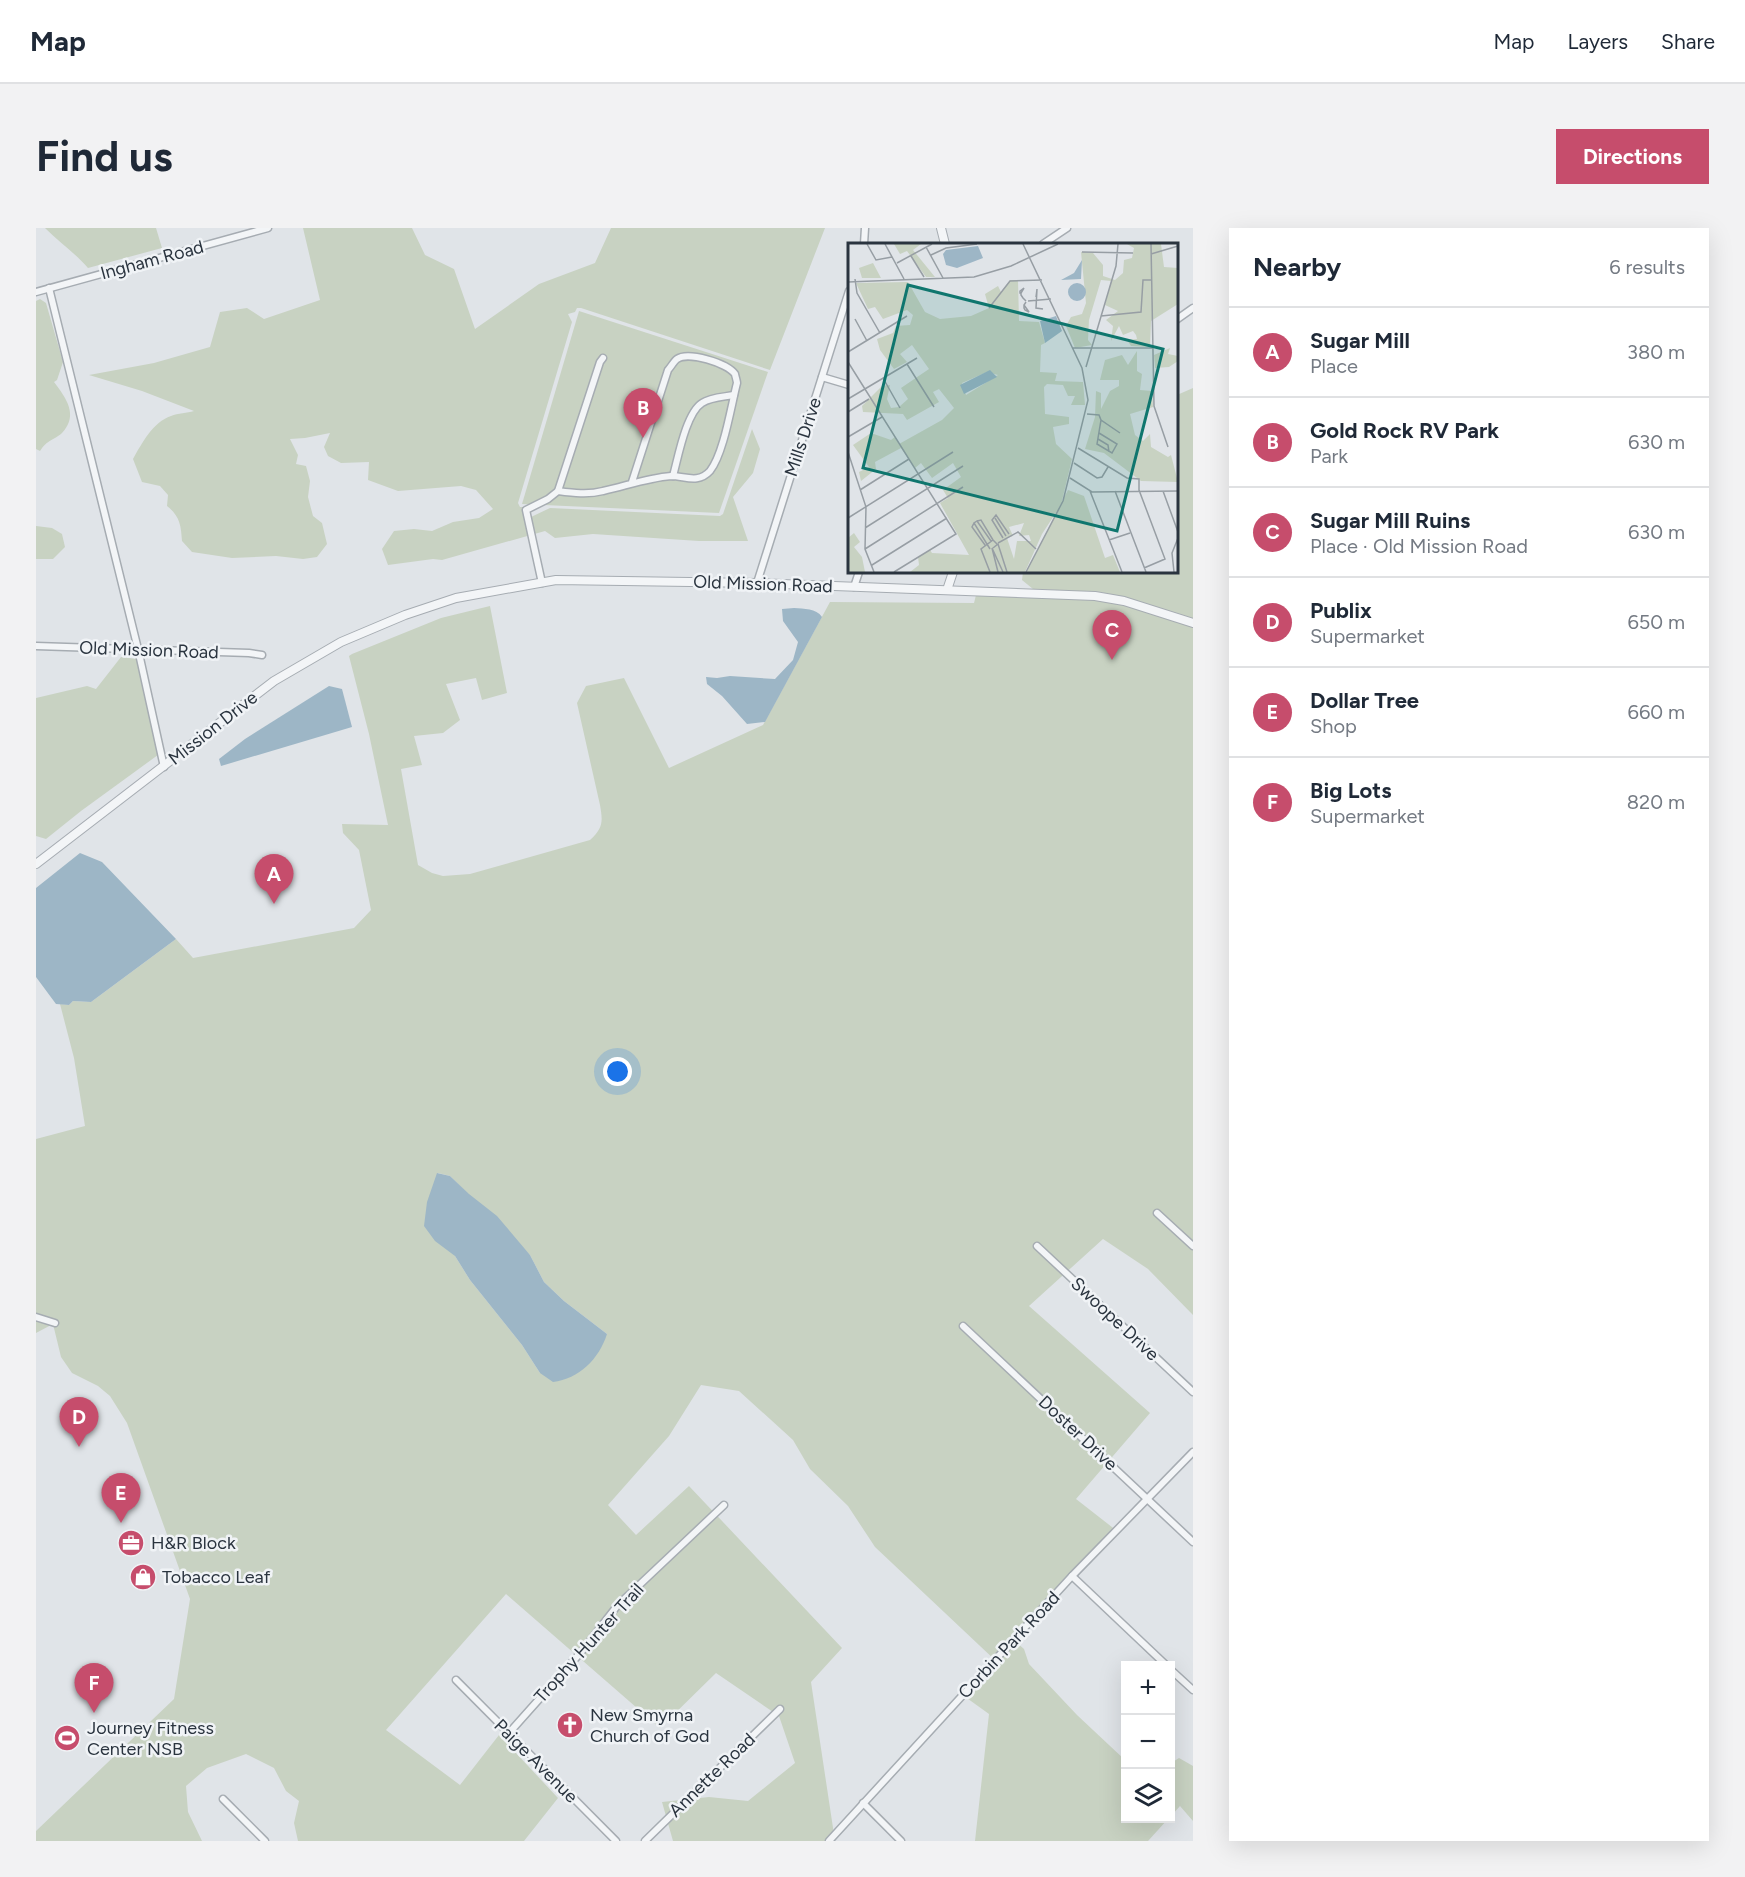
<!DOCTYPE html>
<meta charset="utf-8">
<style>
:root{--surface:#fff;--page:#f2f2f3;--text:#1f2937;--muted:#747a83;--line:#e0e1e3;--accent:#c64d6c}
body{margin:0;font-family:Figtree,sans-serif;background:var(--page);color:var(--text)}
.controls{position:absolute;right:18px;bottom:18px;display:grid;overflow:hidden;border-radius:0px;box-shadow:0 6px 24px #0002}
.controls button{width:54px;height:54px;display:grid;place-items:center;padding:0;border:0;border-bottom:2px solid var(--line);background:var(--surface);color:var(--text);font:30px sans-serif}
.you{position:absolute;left:582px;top:844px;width:21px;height:21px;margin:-15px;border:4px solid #fff;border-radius:50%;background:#1a73e8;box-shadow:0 0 0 9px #1a73e833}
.badge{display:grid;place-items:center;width:39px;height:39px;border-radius:50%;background:var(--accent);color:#fff;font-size:20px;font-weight:700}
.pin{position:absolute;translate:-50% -50px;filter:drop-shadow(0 2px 3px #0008)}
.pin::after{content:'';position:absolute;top:32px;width:21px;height:18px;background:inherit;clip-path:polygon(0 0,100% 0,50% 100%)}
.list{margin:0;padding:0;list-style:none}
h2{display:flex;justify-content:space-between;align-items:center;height:78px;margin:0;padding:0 24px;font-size:26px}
h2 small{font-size:20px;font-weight:400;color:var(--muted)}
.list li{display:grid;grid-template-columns:39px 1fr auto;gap:18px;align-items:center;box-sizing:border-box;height:90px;padding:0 24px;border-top:2px solid var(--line)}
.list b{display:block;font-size:22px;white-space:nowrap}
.list p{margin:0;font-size:20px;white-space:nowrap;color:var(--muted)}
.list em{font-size:20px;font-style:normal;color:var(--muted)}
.icon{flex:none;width:33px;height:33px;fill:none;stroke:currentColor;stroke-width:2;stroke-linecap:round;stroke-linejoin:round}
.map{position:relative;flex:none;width:1157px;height:1613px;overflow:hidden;border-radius:0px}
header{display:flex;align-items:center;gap:36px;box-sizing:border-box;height:84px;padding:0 30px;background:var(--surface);border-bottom:2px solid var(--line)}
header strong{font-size:28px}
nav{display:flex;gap:33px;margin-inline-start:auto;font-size:21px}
.intro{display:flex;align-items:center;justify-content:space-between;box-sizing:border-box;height:144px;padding:0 36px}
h1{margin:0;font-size:42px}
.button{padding:15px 27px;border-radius:0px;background:var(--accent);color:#fff;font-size:21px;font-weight:700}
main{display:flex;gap:36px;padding:0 36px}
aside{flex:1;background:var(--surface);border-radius:0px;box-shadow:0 6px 24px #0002}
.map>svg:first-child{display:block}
</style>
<header>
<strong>Map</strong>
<nav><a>Map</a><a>Layers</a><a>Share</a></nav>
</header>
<div class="intro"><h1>Find us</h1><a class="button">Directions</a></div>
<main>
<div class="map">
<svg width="1157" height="1613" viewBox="0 0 1157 1613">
<rect width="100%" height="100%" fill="#e0e4e8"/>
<g fill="#c8d2c2" fill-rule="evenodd">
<path d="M9 0H120L126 20 52 40C39 25 23 14 9 0Z"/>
<path d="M267 0H376L389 27 418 41 439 101 503 56 559 35 575 0H789L734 142 545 80H541L539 84 532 86 536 94 482 275 484 279H490L495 289 514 280 684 288 687 286 716 201 724 221 717 245 697 269 712 313H663L557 306 519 310 509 303 406 332 397 331 352 337 346 321 358 303 378 301 396 303 417 294 443 290 457 281 440 262 425 258 362 263 332 252 333 234 305 235 292 228 288 219 294 205 269 210 254 211 262 227 260 236 270 238 274 253 272 269 277 288 286 295 291 316 281 329 267 331 240 328 196 330 156 324 146 313C145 298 144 288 131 278L132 267 124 258 106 254 97 231C106 215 117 194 135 188 142 185 151 185 158 183L106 163 53 147 118 135 174 119 184 84 211 80 228 91 284 72Z"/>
<path d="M4 71 10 75 27 134 21 152 18 154C30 170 43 187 26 205 17 213 12 211 4 223L0 221V73Z"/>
<path d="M543 83 732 144 683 285 486 276Z"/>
<path d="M1157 160V392L1065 364 997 361 986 352 987 344H1140L1141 167Z"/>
<path d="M0 298 16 300 26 306 29 319 17 331H0Z"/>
<path d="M940 367 1058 372 1087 376 1157 399V1087L1112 1041 1067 1011 993 1078 1114 1185 1040 1271 1081 1303 980 1414 988 1421 993 1436 1041 1487 1089 1532 1090 1590 1132 1591 1112 1613H939L953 1486 928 1468 961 1434 839 1319 812 1278 774 1241 757 1212 703 1163 665 1157 633 1208 572 1277 600 1307 653 1258 806 1420 775 1454 799 1613H637L626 1574 673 1569 712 1573 759 1535 743 1488 680 1445 624 1500 470 1366 350 1502 424 1557 463 1507 522 1570 488 1613H262L258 1595 263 1573 250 1563 238 1540 210 1526 171 1540 150 1558 152 1584 166 1613H0V1603L138 1471 154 1371 91 1195 74 1168 62 1158 36 1145 25 1129 17 1096 0 1105V911L49 898 38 830 24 776 33 777 37 773 55 774 140 711 157 730 318 700 335 682 323 622 307 605 306 596 352 597 333 506 313 428 316 426 405 390 454 378 471 465 446 472 440 450 410 456 424 492 407 505 378 508 386 537 365 541 382 637 396 645 407 648 434 646 554 612C567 600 567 594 564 577L541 475 550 458 588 450 633 540 727 497 794 374 938 375ZM402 945 414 948 494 1027 508 1054 528 1073 571 1106 504 1145 486 1117 434 1052 419 1028 398 956Z"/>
<path d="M85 429 101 431 126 524 45 583 10 611 0 608V470L51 458 60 461Z"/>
<path d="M1143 1530 1157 1538V1593L1144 1578 1135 1588V1535Z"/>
</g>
<g fill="#9db6c6">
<path d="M758 380C768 381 780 380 786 389L729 494 711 496 686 468 671 456 670 449 681 450 694 448 739 451 757 432 762 414 747 393 746 381Z"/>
<path d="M293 458 306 461 316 499 185 538 183 531 209 511Z"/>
<path d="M44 625 66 634 140 711 55 774 37 773 33 777 20 776 0 749V660Z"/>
<path d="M401 945 414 948 433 966 461 988 494 1027 508 1054 528 1073 571 1106C563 1131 543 1151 517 1154L504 1145 486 1117 434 1052 419 1028 399 1013 388 998 391 974Z"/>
</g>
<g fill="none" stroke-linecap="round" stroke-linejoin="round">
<defs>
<g id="minor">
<path d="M828 16 829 0"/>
<path d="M1007 16 1031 0"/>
<path d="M13 60 102 421 128 539"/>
<path d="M0 64 232 0"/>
<path d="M1140 92 1157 80"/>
<path d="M786 149 813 157"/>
<path d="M637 248C642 230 650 185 666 175 675 169 688 169 698 167"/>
<path d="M522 263C537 265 552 267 567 263 590 258 611 250 635 248 649 248 662 256 674 243 688 225 695 178 701 155 701 153 699 147 699 146 691 135 652 123 641 131 638 133 635 139 632 142L596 254"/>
<path d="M506 355 490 282 512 271 522 263 564 134 567 130"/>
<path d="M721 355 813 63"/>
<path d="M818 359 823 344"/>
<path d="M0 418 213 425 226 427"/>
<path d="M1121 985 1157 1018"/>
<path d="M1001 1018 1157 1164"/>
<path d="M0 1089 19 1095"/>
<path d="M927 1098 1157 1314"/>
<path d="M1036 1348 1131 1438"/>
<path d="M1134 1441 1157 1462"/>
<path d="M420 1452 580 1613"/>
<path d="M473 1505 546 1423 581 1378 688 1277"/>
<path d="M187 1571 229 1613"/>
<path d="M827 1575 865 1613"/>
<path d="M609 1613 744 1481"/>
<path d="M793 1613 1036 1348 1157 1224"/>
</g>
<g id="tertiary">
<path d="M905 0 909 16"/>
<path d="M911 362 917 344"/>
<path d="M0 636 238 453 305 414 369 387 420 370 520 352 721 355 1059 368 1088 373 1157 395"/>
</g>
</defs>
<use href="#minor" stroke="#a6acb2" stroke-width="9"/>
<use href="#tertiary" stroke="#a6acb2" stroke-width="10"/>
<use href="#minor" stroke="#f3f5f7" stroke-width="6"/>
<use href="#tertiary" stroke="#f3f5f7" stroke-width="8"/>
</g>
<defs>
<symbol id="office-disc" viewBox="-11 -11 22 22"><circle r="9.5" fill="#c64d6c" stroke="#f0f3f6"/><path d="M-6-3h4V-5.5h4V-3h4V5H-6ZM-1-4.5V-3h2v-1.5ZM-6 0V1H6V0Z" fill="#fff"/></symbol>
<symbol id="shop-disc" viewBox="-11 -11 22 22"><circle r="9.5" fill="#c64d6c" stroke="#f0f3f6"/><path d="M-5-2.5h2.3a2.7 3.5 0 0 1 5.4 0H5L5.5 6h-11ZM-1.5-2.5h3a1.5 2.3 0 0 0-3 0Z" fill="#fff"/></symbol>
<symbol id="church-disc" viewBox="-11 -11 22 22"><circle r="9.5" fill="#c64d6c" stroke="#f0f3f6"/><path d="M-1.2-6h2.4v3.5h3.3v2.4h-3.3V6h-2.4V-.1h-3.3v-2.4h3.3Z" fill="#fff"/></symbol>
<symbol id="stadium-disc" viewBox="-11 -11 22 22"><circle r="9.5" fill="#c64d6c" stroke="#f0f3f6"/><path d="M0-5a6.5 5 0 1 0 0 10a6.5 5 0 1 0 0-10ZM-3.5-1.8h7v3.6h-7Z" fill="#fff"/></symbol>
</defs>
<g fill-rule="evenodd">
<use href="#office-disc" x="80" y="1300" width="30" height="30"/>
<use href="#shop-disc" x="92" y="1334" width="30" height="30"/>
<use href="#church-disc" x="519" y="1482" width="30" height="30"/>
<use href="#stadium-disc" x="16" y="1495" width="30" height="30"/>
</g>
<g text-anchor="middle" stroke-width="5" stroke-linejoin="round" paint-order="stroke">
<g font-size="18" fill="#2a343f" stroke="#f0f3f6">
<text transform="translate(116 32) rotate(-15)" y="6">Ingham Road</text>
<text transform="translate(767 209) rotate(-72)" y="6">Mills Drive</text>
<text transform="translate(727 356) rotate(2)" y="6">Old Mission Road</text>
<text transform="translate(113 422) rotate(2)" y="6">Old Mission Road</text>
<text transform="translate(177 500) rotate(-38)" y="6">Mission Drive</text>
<text transform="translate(1079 1091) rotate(43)" y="6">Swoope Drive</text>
<text transform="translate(1042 1205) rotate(43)" y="6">Doster Drive</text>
<text transform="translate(553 1415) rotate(-48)" y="6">Trophy Hunter Trail</text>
<text transform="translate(973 1417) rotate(-47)" y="6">Corbin Park Road</text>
<text transform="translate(500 1533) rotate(45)" y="6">Paige Avenue</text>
<text transform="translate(676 1547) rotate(-44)" y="6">Annette Road</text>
</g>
<g font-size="18" fill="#2a343f" stroke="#f0f3f6" text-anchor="start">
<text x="115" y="1321">H&amp;R Block</text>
<text x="126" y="1355">Tobacco Leaf</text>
<text x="554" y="1493">New Smyrna<tspan x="554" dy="21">Church of God</tspan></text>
<text x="51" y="1506">Journey Fitness<tspan x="51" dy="21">Center NSB</tspan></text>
</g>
</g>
<g transform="translate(812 15)">
<rect width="330" height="330" fill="#e0e4e8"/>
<path d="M46 1H73L65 7 87 34H78L59 8 52 11ZM279 1H313L316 24 330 25V61L303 78 302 104 283 103 279 97 289 96 288 92 285 88 275 92 271 83 263 98 265 83 258 77 270 68 257 62 263 38 253 37 241 77 240 97 244 102 227 105 218 83 223 74 234 71 238 60 233 9 245 10 255 22V33L267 37 275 30 276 17 284 15 286 5ZM25 20 33 35H14L11 25ZM162 37H170L171 78 191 79 197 100 193 102 192 129 209 130 207 138 235 139 237 162H223L227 153H220L215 142 199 141 196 144 197 171 221 174V181L205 184 208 201 224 216 213 262 194 291 177 329H62L71 322 70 314 82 307 84 310 121 312 92 260 100 255 95 247 113 234 105 220 84 235 73 220 67 225 53 205 27 219 28 226 13 238 11 229 21 224 5 202 23 190 43 197 47 194 51 201 94 177 106 165 91 146 85 149 91 159 59 177 55 171 15 169 14 163 34 143 42 142 39 156 43 165 51 164 60 156 53 145 81 126 64 102 52 111 59 119 46 126 32 107 29 96 45 90 48 83 62 82 65 72 59 67 35 76 27 64 20 66 8 40 60 39 77 69 92 76 123 73 141 65 137 51 150 43 153 49ZM139 129 150 132 118 152 114 140ZM176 280 171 293 181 292 183 298H169L166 316 159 295 165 293 161 284ZM322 105 320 111 330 113V118L321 124 307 125 306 112ZM289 108V128L294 131 292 147 304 148 305 164 282 171 287 192 295 198 302 191 303 204 320 214 323 212 330 239 293 238 256 210 237 206 247 174 248 148 253 150V166L262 148 271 143V137H252L257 117 274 112 280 122ZM220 247 236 253 257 315 265 312 272 329H178ZM6 290 12 299 6 304 14 314 17 329H0V295Z" fill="#c8d2c2" fill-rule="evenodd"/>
<path d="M130 3 135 15 109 25 98 22 95 11 98 7ZM234 17 233 36 213 37 226 30ZM220 49a9 9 0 1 1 18 0a9 9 0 1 1-18 0ZM208 73 214 88 197 100 192 78ZM142 127 149 134 116 151 112 142Z" fill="#9db6c6"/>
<path fill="none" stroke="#979ea4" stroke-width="1.5" d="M19 1 28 17 44 14M37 1 56 36M175 1 234 125 240 157 215 258 178 329M303 1 306 163 320 204M78 4 95 35M234 9 285 10M303 11 330 3M83 12 98 5 129 1M63 13 76 34M49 20 84 1M7 36 9 50 32 90M0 39 126 34 163 23 210 1M173 50 176 45 172 48V50H173V52L175 55 178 58M188 54 189 46 188 65 195 66M180 58 203 56M176 62 181 69 177 67 176 65V62L178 59M141 65 162 38 194 37M253 73 293 69 295 37H304M7 76 19 98M225 105H305M0 109 59 73M0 119 108 291 46 329M59 121 86 164M238 124 268 23 270 1M35 135 52 165M0 156 69 115M0 169 21 156M239 171 251 172 253 177 272 190M251 190 269 201 264 210 249 201 253 177M0 194 34 174M250 196 260 202 261 209M230 205 279 235 291 236V247L317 316 296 325M0 209 18 264 17 306 26 329M226 220 249 235 254 234 260 224M222 235 244 249 330 248M12 247 61 216M242 248 274 329M267 248 298 329M315 248 330 289M0 275 105 209M147 275 158 293M129 278 133 277 145 297M126 280 124 284 137 302M17 285 115 223M155 295 144 277 148 272 161 291M261 297 282 290M150 300 170 289 188 306M145 305 150 301 159 329M17 306 115 244M142 306 126 280 129 278 143 298M24 322 99 275M142 329 133 306 145 297 149 301M150 329 144 305 155 329M326 329 324 310 330 295"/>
<path fill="#0f766e" fill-opacity="0.15" stroke="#0f766e" stroke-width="3" d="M60 42 315 106 269 288 15 225Z"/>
<rect width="330" height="330" fill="none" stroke="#2a343f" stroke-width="3"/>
</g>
</svg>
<div class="controls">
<button>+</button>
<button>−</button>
<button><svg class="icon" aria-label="layers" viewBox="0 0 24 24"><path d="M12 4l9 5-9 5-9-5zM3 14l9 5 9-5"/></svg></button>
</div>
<div class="you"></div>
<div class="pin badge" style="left:238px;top:676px">A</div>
<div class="pin badge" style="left:607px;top:210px">B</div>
<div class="pin badge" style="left:1076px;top:432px">C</div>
<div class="pin badge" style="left:43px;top:1219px">D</div>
<div class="pin badge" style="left:85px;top:1295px">E</div>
<div class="pin badge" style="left:58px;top:1485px">F</div>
</div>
<aside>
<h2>Nearby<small>6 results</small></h2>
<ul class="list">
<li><span class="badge">A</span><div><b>Sugar Mill</b><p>Place</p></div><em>380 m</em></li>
<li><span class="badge">B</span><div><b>Gold Rock RV Park</b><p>Park</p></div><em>630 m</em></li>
<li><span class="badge">C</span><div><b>Sugar Mill Ruins</b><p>Place · Old Mission Road</p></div><em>630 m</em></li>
<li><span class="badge">D</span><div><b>Publix</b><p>Supermarket</p></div><em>650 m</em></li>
<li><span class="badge">E</span><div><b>Dollar Tree</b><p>Shop</p></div><em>660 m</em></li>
<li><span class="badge">F</span><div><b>Big Lots</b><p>Supermarket</p></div><em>820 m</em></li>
</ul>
</aside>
</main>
